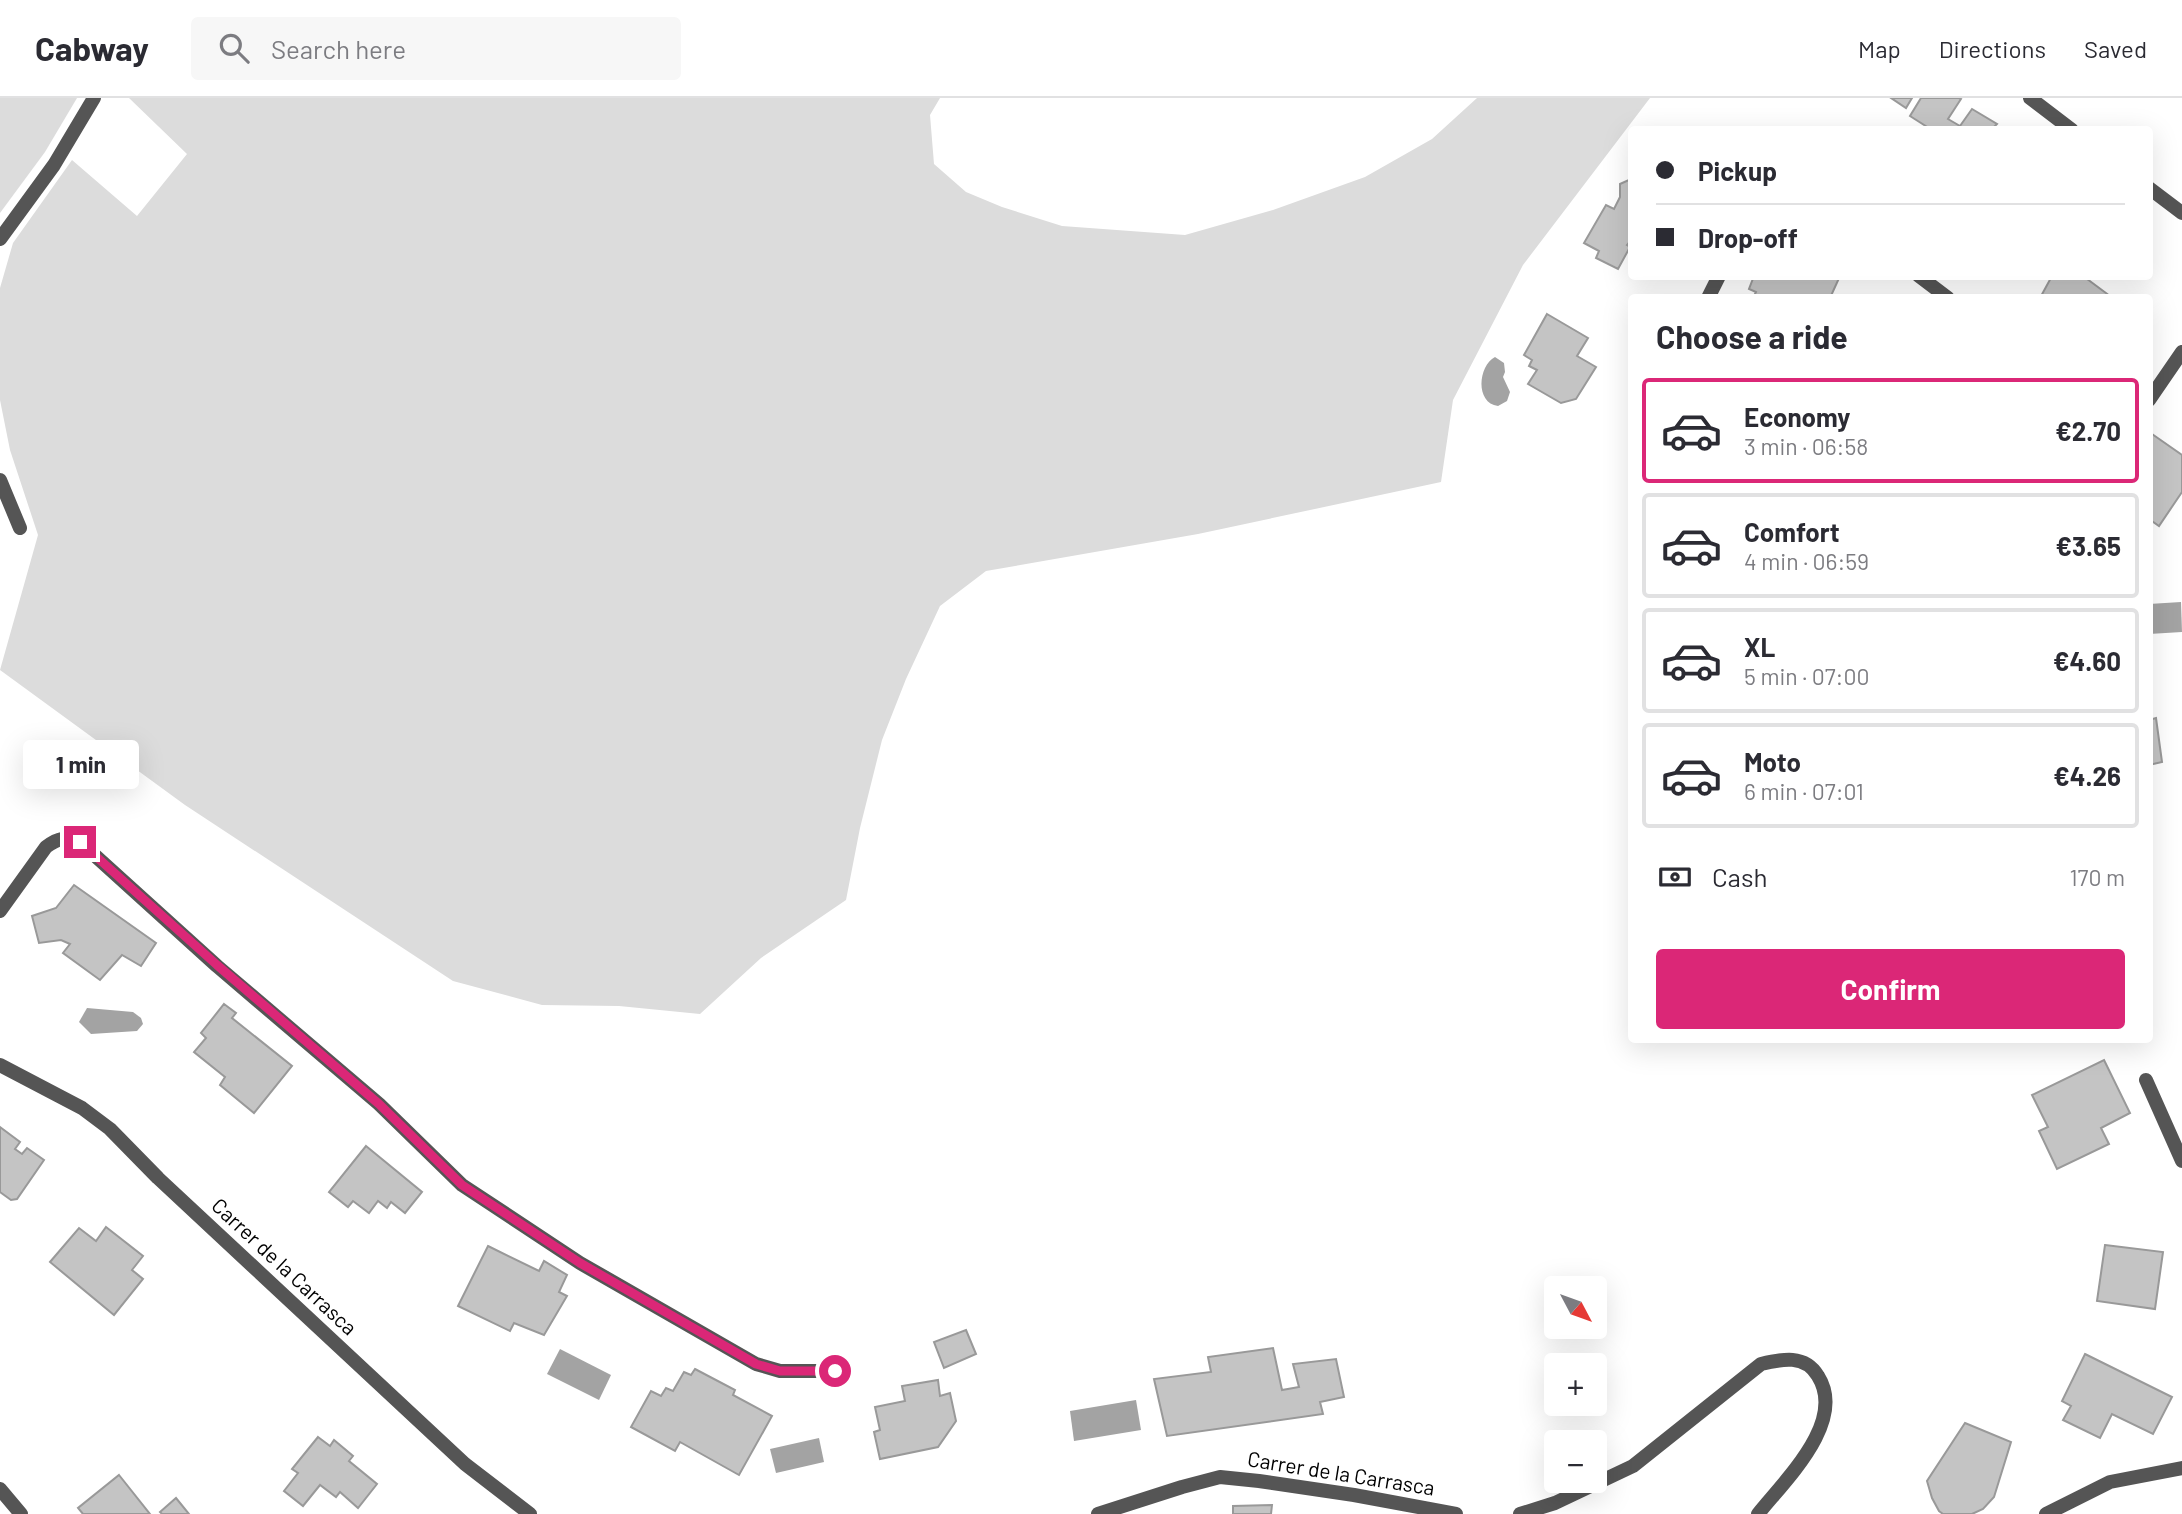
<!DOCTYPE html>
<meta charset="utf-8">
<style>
:root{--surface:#fff;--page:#f7f7f7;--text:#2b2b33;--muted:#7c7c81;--line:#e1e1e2;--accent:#db2777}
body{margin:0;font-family:Barlow,sans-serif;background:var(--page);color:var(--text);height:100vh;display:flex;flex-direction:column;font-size:26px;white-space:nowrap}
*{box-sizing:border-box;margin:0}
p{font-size:23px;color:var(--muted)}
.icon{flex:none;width:38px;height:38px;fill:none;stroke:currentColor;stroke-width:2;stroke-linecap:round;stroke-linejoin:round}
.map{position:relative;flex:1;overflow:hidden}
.panel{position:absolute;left:1628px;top:196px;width:525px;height:749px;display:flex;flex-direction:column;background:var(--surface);border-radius:7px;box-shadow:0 7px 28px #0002}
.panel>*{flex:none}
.guide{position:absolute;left:1628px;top:28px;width:525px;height:154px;border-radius:7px;box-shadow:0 7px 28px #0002;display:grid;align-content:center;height:154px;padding:0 28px;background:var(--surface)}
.needle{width:46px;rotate:131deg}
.tools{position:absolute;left:1544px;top:1178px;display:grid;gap:14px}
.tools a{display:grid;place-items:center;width:63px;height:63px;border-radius:7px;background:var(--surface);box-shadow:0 7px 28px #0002;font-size:35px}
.end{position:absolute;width:32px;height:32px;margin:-16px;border:9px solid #db2777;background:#fff;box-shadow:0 0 0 4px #fff}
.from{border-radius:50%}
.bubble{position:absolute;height:49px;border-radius:7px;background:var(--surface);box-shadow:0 7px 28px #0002;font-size:23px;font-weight:700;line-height:49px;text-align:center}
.guide b{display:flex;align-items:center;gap:24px;height:66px;font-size:26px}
.guide b+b{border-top:2px solid var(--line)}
.guide i{width:18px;height:18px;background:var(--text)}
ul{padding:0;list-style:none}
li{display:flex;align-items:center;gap:21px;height:105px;margin:0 14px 10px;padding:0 14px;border:4px solid var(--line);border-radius:7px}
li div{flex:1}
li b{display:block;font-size:26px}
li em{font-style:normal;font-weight:700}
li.on{border-color:var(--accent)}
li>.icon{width:63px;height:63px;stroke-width:1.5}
h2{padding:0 28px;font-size:32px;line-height:84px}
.pay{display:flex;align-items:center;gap:18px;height:77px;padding:0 28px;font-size:26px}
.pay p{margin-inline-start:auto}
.primary-button{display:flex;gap:14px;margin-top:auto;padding:14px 28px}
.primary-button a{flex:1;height:80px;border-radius:7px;background:var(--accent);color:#fff;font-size:28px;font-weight:700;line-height:80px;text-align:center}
header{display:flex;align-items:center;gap:42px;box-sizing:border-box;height:98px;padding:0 35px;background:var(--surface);border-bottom:2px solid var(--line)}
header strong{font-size:33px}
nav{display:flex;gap:38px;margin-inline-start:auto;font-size:24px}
.search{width:490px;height:63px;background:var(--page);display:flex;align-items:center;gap:18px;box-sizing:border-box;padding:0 24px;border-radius:7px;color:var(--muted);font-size:26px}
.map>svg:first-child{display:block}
</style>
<header>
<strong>Cabway</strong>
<div class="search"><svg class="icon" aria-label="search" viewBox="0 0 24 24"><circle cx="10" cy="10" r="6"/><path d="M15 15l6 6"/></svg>Search here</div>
<nav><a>Map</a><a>Directions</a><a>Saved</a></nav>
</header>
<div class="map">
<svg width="2182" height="1416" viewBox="0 0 2182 1416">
<rect width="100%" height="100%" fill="#fff"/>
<g fill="#dcdcdc">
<path d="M0,0H77L45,54L0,115Z"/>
<path d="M129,0H940L930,17L934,66L966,94L1002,109L1062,128L1185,137L1273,112L1365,79L1432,41L1477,0H1650L1523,167L1453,302L1441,384L1198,436L986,473L940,508L906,581L882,642L860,730L846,802L761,860L700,916L619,908L542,907L453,883L185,707L0,572L38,437L10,352L0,302V190L13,145L72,62L137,118L187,56Z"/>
</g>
<g fill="#a3a3a3">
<path d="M1495,259L1504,265L1505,274L1503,279L1510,294L1507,303L1498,308C1475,305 1478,268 1495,259Z"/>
<path d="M2181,504L2182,534L2149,536V506Z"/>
<path d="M87,910L133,914L141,920L143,926L137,933L91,936L79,924Z"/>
<path d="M560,1251L611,1277L599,1302L547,1276Z"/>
<path d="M1136,1302L1141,1332L1074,1343L1070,1313Z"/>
<path d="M819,1340L824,1364L776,1375L770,1351Z"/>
</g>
<g fill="#c4c4c4" stroke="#999" stroke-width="2">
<path d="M1891,0H1912L1906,10Z"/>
<path d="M1921,0H1959L1961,1L1948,21L1960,28L1972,11L1997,26L1993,30L1995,32H1932L1910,18Z"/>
<path d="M1631,81V142L1627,147L1630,149L1618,171L1596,160L1599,153L1584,145L1606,107L1614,111L1620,99V86Z"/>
<path d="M1754,178H1840L1830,200H1753L1756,194L1749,191Z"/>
<path d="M2052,178H2083L2110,198L2040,200Z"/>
<path d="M1547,216L1588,240L1577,258L1596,269L1576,301L1561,305L1528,286L1537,272L1529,268L1532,262L1524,257Z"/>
<path d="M2152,336L2182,357V394L2159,428L2149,421V341Z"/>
<path d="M2156,620L2162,664L2149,667V622Z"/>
<path d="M74,787L156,845L141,868L122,857L100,882L63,855L70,846L61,842L39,845L32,818L56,810Z"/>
<path d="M224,906L236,915L232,920L292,968L254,1015L220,987L225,979L194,954L206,940L201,935Z"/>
<path d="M2104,962L2130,1015L2101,1030L2109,1046L2057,1071L2039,1033L2048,1029L2032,997Z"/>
<path d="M0,1029L20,1044L15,1051L22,1056L27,1050L44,1062L17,1101L11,1102L0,1094Z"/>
<path d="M366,1048L422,1094L405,1115L391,1104L387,1110L378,1103L369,1115L353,1103L348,1109L329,1094Z"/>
<path d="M106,1129L143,1158L132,1172L143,1181L114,1217L50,1164L79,1130L96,1143Z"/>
<path d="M2105,1147L2163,1154L2155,1211L2097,1203Z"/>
<path d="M488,1148L539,1173L544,1163L567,1177L559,1194L567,1198L544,1237L514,1225L510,1233L458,1208Z"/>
<path d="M966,1232L976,1256L944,1270L934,1244Z"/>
<path d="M1273,1250L1282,1292L1299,1289L1293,1266L1336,1261L1344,1299L1320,1304L1323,1316L1167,1338L1154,1281L1211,1274L1208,1259Z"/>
<path d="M2085,1256L2172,1299L2153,1336L2112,1316L2100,1340L2063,1322L2071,1308L2062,1303Z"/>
<path d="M695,1271L735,1292L733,1297L772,1318L739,1377L680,1344L675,1353L631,1329L651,1293L661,1298L666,1290L673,1293L684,1274L691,1277Z"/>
<path d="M938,1282L940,1298L950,1295L956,1323L938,1349L880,1361L874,1334L880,1332L875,1309L905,1303L902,1288Z"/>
<path d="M1965,1325L2011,1344L1994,1399L1983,1411L1972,1416H1943L1939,1413L1932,1400L1927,1383Z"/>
<path d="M318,1339L330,1348L334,1342L353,1358L349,1363L377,1386L358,1410L340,1394L336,1399L320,1387L303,1408L284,1393L298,1375L292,1371Z"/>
<path d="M119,1377L150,1416H83L78,1410Z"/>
<path d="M176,1400L189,1416H162L160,1414Z"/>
<path d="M1272,1407L1271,1416H1233V1408Z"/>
</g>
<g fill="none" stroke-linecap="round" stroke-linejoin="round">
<g stroke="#555" stroke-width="14">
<path d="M0,141L54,67L94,0"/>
<path d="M0,382L20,430"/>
</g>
<g stroke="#555" stroke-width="14">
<path d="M2030,0L2072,32"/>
<path d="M2149,90L2182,115"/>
<path d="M1919,178L1948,200"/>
<path d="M1708,200L1719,178"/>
<path d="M2149,302L2182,254"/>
<path d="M0,813L46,749C58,740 66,738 80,744L217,868L379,1006L462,1087L580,1165L756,1266L780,1273H835"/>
<path d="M0,967L82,1010L110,1031L158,1080L465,1366L530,1416"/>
<path d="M2146,982L2182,1063"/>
<path d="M0,1391L21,1416"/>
<path d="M1098,1416L1182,1389L1220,1379L1259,1383L1354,1397L1456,1416"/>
<path d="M1520,1416L1555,1405L1633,1368L1761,1266C1782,1261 1805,1256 1818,1278C1847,1324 1785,1382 1758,1416"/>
<path d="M2046,1416L2110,1384L2182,1370"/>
</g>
</g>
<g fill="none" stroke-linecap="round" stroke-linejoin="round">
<path stroke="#db2777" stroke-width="9" d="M80,744L217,867L379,1006L462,1087L580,1165L756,1266L780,1273H835"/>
</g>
<g text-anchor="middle" stroke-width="5" stroke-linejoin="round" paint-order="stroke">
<g font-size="21" fill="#000" stroke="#fff">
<text transform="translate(284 1169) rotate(43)" y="7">Carrer de la Carrasca</text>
<text transform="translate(1341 1376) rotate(9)" y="7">Carrer de la Carrasca</text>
</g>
</g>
</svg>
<div class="tools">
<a><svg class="needle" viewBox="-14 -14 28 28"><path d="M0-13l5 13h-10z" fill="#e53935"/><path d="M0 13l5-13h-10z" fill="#7c7c81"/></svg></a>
<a>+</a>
<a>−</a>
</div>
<i class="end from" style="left:835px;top:1273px"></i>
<i class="end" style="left:80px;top:744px"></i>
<div class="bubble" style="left:23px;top:642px;width:116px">1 min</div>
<div class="guide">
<b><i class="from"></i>Pickup</b>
<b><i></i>Drop-off</b>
</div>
<section class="panel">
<h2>Choose a ride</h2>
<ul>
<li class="on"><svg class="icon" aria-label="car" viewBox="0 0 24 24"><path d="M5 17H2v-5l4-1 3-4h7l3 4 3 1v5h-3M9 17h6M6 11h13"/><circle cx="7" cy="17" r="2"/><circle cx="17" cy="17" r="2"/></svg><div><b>Economy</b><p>3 min · 06:58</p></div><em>€2.70</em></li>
<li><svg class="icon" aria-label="car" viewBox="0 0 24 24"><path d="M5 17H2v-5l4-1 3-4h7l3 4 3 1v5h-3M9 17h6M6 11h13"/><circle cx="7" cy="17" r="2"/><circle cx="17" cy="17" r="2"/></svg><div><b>Comfort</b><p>4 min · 06:59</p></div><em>€3.65</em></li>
<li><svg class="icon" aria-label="car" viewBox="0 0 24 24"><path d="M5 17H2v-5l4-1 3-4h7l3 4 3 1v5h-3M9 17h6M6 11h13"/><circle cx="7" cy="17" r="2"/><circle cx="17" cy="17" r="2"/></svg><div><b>XL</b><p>5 min · 07:00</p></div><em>€4.60</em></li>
<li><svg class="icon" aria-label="car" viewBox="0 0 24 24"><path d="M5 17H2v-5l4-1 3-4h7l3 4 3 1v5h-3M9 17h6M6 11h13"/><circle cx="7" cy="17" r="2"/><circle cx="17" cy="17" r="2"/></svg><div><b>Moto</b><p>6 min · 07:01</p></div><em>€4.26</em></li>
</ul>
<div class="pay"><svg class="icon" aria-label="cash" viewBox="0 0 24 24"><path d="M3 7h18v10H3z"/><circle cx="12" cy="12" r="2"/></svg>Cash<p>170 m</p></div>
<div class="primary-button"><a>Confirm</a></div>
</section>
</div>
